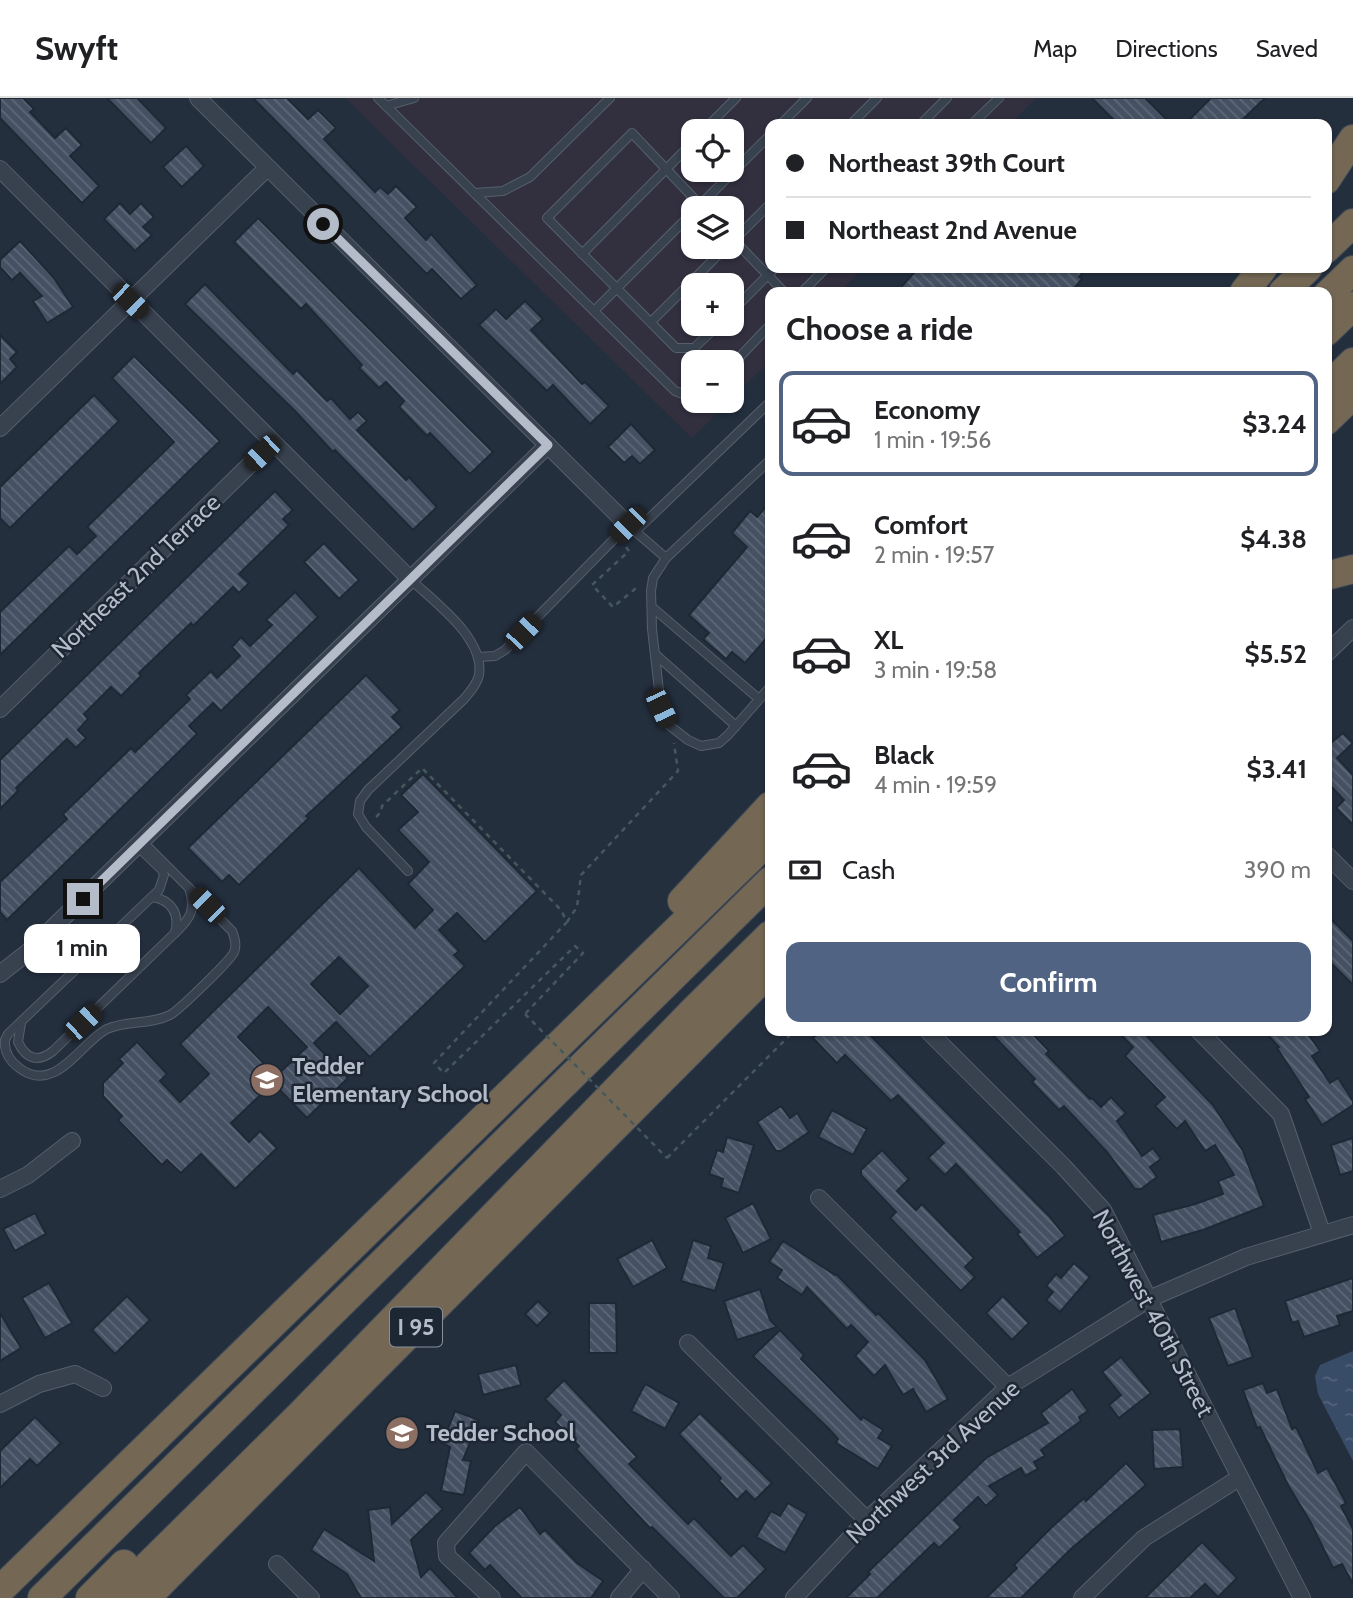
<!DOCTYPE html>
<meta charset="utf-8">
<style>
:root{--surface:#fff;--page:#f2f2f2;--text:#202124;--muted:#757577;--line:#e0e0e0;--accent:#506383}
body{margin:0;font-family:Cabin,sans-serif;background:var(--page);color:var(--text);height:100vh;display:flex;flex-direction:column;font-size:26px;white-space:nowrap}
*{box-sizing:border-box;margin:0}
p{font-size:23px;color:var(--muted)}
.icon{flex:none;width:38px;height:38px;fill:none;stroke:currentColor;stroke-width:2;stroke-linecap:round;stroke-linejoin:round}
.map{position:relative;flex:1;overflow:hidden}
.drawer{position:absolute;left:765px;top:189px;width:567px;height:749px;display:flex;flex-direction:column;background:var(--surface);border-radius:14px;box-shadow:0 2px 5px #0004}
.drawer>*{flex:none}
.top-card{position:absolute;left:765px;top:21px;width:567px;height:154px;border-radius:14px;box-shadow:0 2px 5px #0004;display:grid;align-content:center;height:154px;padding:0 21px;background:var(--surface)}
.controls{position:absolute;left:681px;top:21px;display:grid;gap:14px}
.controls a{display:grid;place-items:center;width:63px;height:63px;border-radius:14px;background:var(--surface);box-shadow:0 2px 5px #0004;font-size:35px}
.end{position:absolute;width:32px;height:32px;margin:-16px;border:9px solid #b4bcc9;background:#111;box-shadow:0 0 0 4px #111}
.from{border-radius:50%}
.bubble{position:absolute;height:49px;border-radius:14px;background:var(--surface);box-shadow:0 2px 5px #0004;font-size:23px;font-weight:700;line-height:49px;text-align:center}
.car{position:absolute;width:21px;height:42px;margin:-21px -10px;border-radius:9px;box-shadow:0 0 5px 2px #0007;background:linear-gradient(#222 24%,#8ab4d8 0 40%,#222 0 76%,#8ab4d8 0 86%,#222 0)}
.top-card b{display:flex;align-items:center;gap:24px;height:66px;font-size:26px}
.top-card b+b{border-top:2px solid var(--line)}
.top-card i{width:18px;height:18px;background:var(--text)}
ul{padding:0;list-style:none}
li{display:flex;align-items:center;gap:21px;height:105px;margin:0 14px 10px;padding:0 7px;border:4px solid transparent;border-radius:14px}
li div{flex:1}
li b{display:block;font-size:26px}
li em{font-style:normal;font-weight:700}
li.selected{border-color:var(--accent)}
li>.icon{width:63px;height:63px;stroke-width:1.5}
h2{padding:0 21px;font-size:32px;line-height:84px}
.pay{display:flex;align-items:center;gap:18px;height:77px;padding:0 21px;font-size:26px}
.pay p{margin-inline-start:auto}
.primary-button{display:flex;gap:14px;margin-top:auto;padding:14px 21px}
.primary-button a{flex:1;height:80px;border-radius:14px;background:var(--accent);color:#fff;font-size:28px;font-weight:700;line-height:80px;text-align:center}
header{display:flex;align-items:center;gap:42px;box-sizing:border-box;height:98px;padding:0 35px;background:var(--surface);border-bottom:2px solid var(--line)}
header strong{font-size:33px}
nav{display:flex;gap:38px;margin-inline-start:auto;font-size:24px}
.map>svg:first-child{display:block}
</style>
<header>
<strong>Swyft</strong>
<nav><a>Map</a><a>Directions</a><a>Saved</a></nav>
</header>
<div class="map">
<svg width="1353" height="1500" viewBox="0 0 1353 1500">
<defs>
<pattern id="water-ripples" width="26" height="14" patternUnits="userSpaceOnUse" patternTransform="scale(1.75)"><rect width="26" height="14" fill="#394c67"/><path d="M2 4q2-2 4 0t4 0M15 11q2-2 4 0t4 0" fill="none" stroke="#53647b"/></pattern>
<pattern id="building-back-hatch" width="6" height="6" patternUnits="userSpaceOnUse" patternTransform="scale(1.75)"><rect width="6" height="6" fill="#455162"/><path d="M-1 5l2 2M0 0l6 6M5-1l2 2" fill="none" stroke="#5d6877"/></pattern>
</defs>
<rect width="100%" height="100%" fill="#242f3e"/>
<path fill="#32303f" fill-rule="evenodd" d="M345,0H1036L1010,26H770V170H864L839,194H770V263L732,300V264H693V303H729L692,340ZM693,33H732V72H693ZM693,110H732V149H693ZM693,187H732V226H693Z"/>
<path fill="url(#water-ripples)" d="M1353,1253V1363L1318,1296L1315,1278L1320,1267Z"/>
<g fill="url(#building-back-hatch)" stroke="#1f2835" stroke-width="2" fill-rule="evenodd">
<path d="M0,0H23L34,11L30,14L55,40L66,30L82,47L70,58L99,88L82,105L0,20Z"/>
<path d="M107,0H137L166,30L151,45Z"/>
<path d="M253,0H287L308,21L318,12L336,30L324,41L375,94L380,89L388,96L396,88L417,109L405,120L426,142L431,136L477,187L461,201L432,171L427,176Z"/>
<path d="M1092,0H1145L1171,26H1118Z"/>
<path d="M1211,0H1265L1238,26H1185Z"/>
<path d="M186,48L204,68L182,89L163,69Z"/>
<path d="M120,105L130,116L141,105L154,119L143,129L152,137L135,153L104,121Z"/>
<path d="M258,120L493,354L470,376L430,335L427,338L399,309L404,303L386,284L379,290L359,270L362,267L306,206L301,211L234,144Z"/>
<path d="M20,143L54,180L73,209L47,225L33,203L42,198L20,175L12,182L0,169V162Z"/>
<path d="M918,170H1087L1079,179L1082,181L1071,194H897Z"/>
<path d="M205,186L293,276L297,272L327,303L331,300L350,321L358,314L367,323L357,332L406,382L409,379L437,409L413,432L335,352L333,354L295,313L185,206Z"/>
<path d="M525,203L543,221L531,232L582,286L585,284L609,308L590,326L553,287L547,293L479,227L496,211L506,221Z"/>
<path d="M0,237L17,254L10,261L17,269L0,286Z"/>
<path d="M134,258L220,343L0,557V514L69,448L77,456L96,438L87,429L174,344L112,280Z"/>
<path d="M94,297L119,323L10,430L0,420V389Z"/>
<path d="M631,326L655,352L640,366L632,358L624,365L608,349Z"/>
<path d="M275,393L293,412L283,421L289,427L239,476L249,485L239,495L233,489L193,528L191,525L139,575L141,578L121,598L111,589L84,616L88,621L78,632L86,640L76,650L67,641L16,690L18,693L0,711V662Z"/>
<path d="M770,404V536L745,565L732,554L726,561L703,541L709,535L689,517L747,449L732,435L750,413L757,419Z"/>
<path d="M324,445L359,482L339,501L304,464Z"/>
<path d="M295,494L318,519L221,613L213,605L189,628L197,636L7,822L0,814V784L67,721L63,716L94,686L131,650L135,654L190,601L186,597L211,573L217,580L240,558L232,549L241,539L250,548L272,527L266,522Z"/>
<path d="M366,577L400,612L392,619L402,629L306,718L309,720L239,787L229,777L222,784L188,750Z"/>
<path d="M1343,635L1353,645L1337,660L1353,677V727L1336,710L1344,702L1326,683V649Z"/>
<path d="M423,676L537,793L485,844L457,815L439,832L459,853L454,857L465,868L370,959L336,924L314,945L348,980L307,1020L273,985L231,1025L249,1044L260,1033L277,1050L235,1091L201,1056L181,1075L167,1062L162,1067L118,1022L122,1018L103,998V985L123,965L119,961L137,944L167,976L160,983L180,1004L209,976L180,946L359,770L415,830L433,812L408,786L429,764L398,732L418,714L401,697ZM339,859L368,888L340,916L311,886ZM268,909L307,949L276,978L238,939Z"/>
<path d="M1326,816L1353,843V887L1326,860Z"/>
<path d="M821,933H866L1049,1118L1065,1138L1037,1160L1017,1136L1020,1134L956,1066L945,1077L928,1060L944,1045L898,997L891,1003L845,957L837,965L813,940Z"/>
<path d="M989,933H1030L1049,953L1046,956L1090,1001L1092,1000L1101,1009L1111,999L1126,1015L1117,1023L1142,1058L1153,1050L1161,1061L1150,1069L1157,1079L1141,1091H1135L1107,1054L1064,1008L1059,1012L1032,984L1035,981Z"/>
<path d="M1117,933H1142L1213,1007L1243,1053L1264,1108L1203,1132L1161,1144L1153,1117L1195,1106L1223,1096L1218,1083L1234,1077L1215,1047L1205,1053L1185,1023L1177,1031L1155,1008L1165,999L1125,958L1133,949Z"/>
<path d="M1264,933H1306L1320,953L1312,958L1330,985L1338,980L1353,1003V1007L1322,1027L1305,1001L1309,999L1277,950L1279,949Z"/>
<path d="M781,1008L790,1020L797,1015L809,1034L781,1053H776L757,1024Z"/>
<path d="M832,1012L867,1031L853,1057L818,1039Z"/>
<path d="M727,1039L754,1047L739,1095L721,1089L723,1081L709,1076L717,1052L723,1054Z"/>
<path d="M1353,1040V1073L1340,1077L1331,1047Z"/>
<path d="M882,1052L909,1081L897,1093L916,1112L922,1106L974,1160L965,1169L975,1179L961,1193L890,1120L896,1114L861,1077V1072Z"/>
<path d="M753,1105L771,1141L743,1155L725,1120Z"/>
<path d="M35,1115L46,1136L15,1153L3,1131Z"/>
<path d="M652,1142L667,1170L633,1189L617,1161Z"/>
<path d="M693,1142L711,1148L708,1160L724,1165L715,1193L681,1183Z"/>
<path d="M783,1143L835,1177L836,1176L876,1217L878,1215L925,1262L948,1301L926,1314L913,1291L903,1297L885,1267L874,1278L855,1258L868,1244L851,1227L847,1231L807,1189L802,1197L777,1180L782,1172L769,1164Z"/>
<path d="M1074,1165L1090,1179L1060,1214L1046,1202L1053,1194L1046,1188L1056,1176L1061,1180Z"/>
<path d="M1353,1180V1213L1337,1218L1340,1227L1304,1239L1298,1223L1292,1225L1285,1203Z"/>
<path d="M49,1185L72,1225L45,1240L22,1200Z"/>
<path d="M760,1191L770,1222L777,1229L737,1242L724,1203Z"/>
<path d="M127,1198L150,1222L115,1256L92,1232Z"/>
<path d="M1003,1198L1029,1225L1012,1242L986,1215Z"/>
<path d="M538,1203L550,1215L537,1228L525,1216Z"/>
<path d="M589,1205H616L617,1255H589Z"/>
<path d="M1235,1210L1253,1259L1228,1268L1209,1220Z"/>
<path d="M0,1215L21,1250L0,1263Z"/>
<path d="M780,1232L804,1257L801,1261L861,1322L863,1319L883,1332L878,1340L892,1348L878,1371L836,1345L838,1341L829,1331L753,1258Z"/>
<path d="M1121,1259L1151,1295L1119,1320L1109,1307L1121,1297L1102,1274Z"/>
<path d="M516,1267L521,1287L483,1297L478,1276Z"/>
<path d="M564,1282L637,1359L629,1366L688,1426L694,1420L731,1458L743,1447L766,1471L737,1500H724L652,1429L650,1430L576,1351L579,1348L555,1324L561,1317L545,1301Z"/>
<path d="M1263,1285L1267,1295L1277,1291L1292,1331L1296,1329L1318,1375L1327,1370L1346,1405L1341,1408L1353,1431V1486L1342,1466L1333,1470L1311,1425L1288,1387L1260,1329L1257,1330L1243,1292Z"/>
<path d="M645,1286L679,1305L665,1331L631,1313Z"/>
<path d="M1072,1291L1088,1313L1079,1319L1081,1323L1041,1352L1045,1358L1034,1364L1038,1371L1025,1378L1021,1370L989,1388L998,1397L986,1408L978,1399L954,1422L961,1429L939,1450L934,1445L877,1500H846L870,1476L868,1474L986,1360L1048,1325L1041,1315Z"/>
<path d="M455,1313L479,1322L463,1362L471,1363L464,1397L441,1393L450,1349L442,1345Z"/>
<path d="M700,1315L772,1385L755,1402L746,1393L737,1402L719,1383L721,1380L679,1336Z"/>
<path d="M35,1319L61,1345L37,1368L30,1361L0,1390V1353Z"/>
<path d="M1180,1331L1183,1369L1154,1371L1152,1332Z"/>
<path d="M1126,1365L1146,1387L1072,1450L1021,1500H986L1017,1470L1014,1467L1052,1429L1084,1400L1086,1403Z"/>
<path d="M426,1394L443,1411L411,1442L421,1479L430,1470L458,1500H361L347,1476L311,1452L324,1431L374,1463L368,1412L390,1409L392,1426Z"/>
<path d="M788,1405L807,1416L785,1455L756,1439L771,1413L780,1418Z"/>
<path d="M520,1409L540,1436L545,1432L577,1465L603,1483L591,1500H522L490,1467L485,1472L469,1455L495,1428Z"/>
<path d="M1202,1444L1237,1480L1218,1499L1205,1486L1190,1500H1145Z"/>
</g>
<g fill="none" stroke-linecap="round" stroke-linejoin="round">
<g stroke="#565f6c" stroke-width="10">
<g id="service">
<path d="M378,0L675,293L688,298H693"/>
<path d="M386,8L414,0"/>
<path d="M781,26L807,0"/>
<path d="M851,26L877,0"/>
<path d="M921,26L947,0"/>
<path d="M972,26L999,0"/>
<path d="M703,33L736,0"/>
<path d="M475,95L503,93L530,79L610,0"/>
<path d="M698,109L770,37"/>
<path d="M703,110L632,35L547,120L676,250H694L719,226"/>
<path d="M732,140L784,194"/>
<path d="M732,144L770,106"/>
<path d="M582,156L693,44"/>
<path d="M802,194L826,170"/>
<path d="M594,213L693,114"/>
<path d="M732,213L775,170"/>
<path d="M651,224L726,149"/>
<path d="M732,267L770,227"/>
<path d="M770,362L666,460L653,480L651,493L652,531L661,610L670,628L688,642L701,648L719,645L728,637L770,589"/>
<path d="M636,433L770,304"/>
<path d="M653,510L759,601"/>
<path d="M655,556L736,628"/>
<path d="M478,559L495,558L505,552L628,427L666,460"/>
<path d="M137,748L162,772L164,777L159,792L8,936L5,942C4,953 9,962 18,969C54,999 81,944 107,931C126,922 150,927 170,917C178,913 231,862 234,854C237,847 235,840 232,833L142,743"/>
<path d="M408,773L366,729L358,716L360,703L368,692L464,601C470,594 477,586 479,577C485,540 434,504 410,481"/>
<path d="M175,835C191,820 196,812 189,790"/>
<path d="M21,925L18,944C26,961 38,965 53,953L175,835C180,816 172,802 152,799"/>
</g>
</g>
<g stroke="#565f6c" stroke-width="18">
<g id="minor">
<path d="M198,0L628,427"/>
<path d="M0,71L410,481"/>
<path d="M0,330L267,70"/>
<path d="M1326,556L1353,530"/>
<path d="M0,611L273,344"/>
<path d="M1326,756L1353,783"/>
<path d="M0,876L28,854L548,347"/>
<path d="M928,933L1064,1069L1103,1112L1302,1500"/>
<path d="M1199,933L1281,1016L1322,1135"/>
<path d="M0,1091L28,1077L72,1043"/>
<path d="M819,1100L1008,1289"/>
<path d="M688,1245L867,1422"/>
<path d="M0,1306L39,1286L75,1276L103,1290"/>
<path d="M277,1466L311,1500"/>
<path d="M492,1500L447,1458L446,1445L526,1354L671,1500"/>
<path d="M619,1500L643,1471"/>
<path d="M794,1500L867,1422L1008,1289L1149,1201L1246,1159L1353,1127"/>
<path d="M1082,1500L1144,1440L1239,1380"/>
</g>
</g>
<g stroke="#434c59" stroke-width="30">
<g id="motorway">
<path d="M1326,82L1353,41"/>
<path d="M1326,151L1353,125"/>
<path d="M1244,194L1263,170"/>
<path d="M1283,194L1308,170"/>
<path d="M1326,198L1353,172"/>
<path d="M1326,234L1353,208"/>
<path d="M1326,290L1353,264"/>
<path d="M1326,323L1353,297"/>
<path d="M1326,478L1353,471"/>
<path d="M682,803L770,708"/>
<path d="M0,1492L770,741"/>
<path d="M42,1500L770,783"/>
<path d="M90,1500L124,1466"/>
<path d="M115,1500L301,1316L693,913L770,837"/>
<path d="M146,1500L770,873"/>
</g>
</g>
<g stroke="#44595c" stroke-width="2.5" stroke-dasharray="5 5" stroke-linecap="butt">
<path d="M626,449L629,453L592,487L613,509L635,491L639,492"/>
<path d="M376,719L381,714L382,708L422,670L561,812L567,824L434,965L444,975L575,848L583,855L525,916"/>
<path d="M567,824L577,809L581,777L678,673L674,645"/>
<path d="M667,1060L794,933"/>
</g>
<use href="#service" stroke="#38414e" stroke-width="8"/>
<use href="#minor" stroke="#38414e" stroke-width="16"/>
<use href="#motorway" stroke="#746855" stroke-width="28"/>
<path stroke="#44595c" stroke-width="2.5" stroke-dasharray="5 5" stroke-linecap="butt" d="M525,916L667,1060"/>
</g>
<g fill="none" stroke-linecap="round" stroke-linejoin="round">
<path stroke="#b4bcc9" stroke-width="9" d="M83,801L548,347L323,126"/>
</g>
<defs>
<g id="school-disc" transform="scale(1.75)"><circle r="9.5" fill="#8d6e63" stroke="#1d2633"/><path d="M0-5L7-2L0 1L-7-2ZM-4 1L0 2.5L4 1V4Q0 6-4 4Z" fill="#fff"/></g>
</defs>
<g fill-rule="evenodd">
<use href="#school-disc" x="267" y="982"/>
<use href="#school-disc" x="402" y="1335"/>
</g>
<g text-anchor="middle" stroke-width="5" stroke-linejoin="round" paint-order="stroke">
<rect fill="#1d2633" stroke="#878f9c" stroke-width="2" x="390" y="1209.5" width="52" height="39" rx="5"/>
<g font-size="23" font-weight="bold" fill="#b4bcc9">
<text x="416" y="1237">I 95</text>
</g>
<g font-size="24" fill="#b4bcc9" stroke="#1d2633">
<text transform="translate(136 478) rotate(-44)" y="8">Northeast 2nd Terrace</text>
<text transform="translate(1153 1215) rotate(62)" y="8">Northwest 40th Street</text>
<text transform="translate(933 1364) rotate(-43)" y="8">Northwest 3rd Avenue</text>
</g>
<g font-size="24" font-weight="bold" fill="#b4bcc9" stroke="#1d2633" text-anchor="start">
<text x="292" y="976">Tedder<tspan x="292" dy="28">Elementary School</tspan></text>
<text x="426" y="1343">Tedder School</text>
</g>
</g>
</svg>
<div class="controls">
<a><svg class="icon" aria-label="locate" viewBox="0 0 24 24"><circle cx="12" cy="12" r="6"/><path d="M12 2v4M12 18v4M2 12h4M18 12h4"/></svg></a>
<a><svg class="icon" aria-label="layers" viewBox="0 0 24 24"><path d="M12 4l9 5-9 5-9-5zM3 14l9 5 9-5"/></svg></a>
<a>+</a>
<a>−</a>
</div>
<i class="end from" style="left:323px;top:126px"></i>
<i class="end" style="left:83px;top:801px"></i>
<div class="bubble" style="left:24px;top:826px;width:116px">1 min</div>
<i class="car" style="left:130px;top:203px;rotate:134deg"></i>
<i class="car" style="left:262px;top:355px;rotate:226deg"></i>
<i class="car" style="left:628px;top:427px;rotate:225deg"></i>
<i class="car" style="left:523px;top:534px;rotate:44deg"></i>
<i class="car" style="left:661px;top:610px;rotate:155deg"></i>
<i class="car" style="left:207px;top:807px;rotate:315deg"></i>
<i class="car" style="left:83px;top:924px;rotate:46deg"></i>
<div class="top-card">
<b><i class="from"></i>Northeast 39th Court</b>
<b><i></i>Northeast 2nd Avenue</b>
</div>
<section class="drawer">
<h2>Choose a ride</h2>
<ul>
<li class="selected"><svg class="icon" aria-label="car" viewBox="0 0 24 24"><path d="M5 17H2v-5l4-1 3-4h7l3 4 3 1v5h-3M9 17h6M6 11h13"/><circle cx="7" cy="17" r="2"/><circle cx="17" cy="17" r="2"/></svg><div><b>Economy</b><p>1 min · 19:56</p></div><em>$3.24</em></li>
<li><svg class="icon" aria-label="car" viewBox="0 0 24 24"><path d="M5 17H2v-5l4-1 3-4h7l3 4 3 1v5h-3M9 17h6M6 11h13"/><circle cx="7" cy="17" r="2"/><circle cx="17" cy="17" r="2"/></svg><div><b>Comfort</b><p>2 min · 19:57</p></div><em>$4.38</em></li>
<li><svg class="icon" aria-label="car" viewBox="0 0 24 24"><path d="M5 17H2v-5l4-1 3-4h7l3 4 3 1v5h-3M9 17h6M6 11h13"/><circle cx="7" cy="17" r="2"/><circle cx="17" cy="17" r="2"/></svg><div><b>XL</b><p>3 min · 19:58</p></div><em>$5.52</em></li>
<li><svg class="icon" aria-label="car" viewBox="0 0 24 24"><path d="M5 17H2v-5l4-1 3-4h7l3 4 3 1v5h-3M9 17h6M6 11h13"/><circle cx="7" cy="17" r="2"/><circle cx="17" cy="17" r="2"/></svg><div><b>Black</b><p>4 min · 19:59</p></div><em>$3.41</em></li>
</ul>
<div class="pay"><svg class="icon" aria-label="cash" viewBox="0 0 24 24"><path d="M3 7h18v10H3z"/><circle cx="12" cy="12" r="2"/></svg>Cash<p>390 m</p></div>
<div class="primary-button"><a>Confirm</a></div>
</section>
</div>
